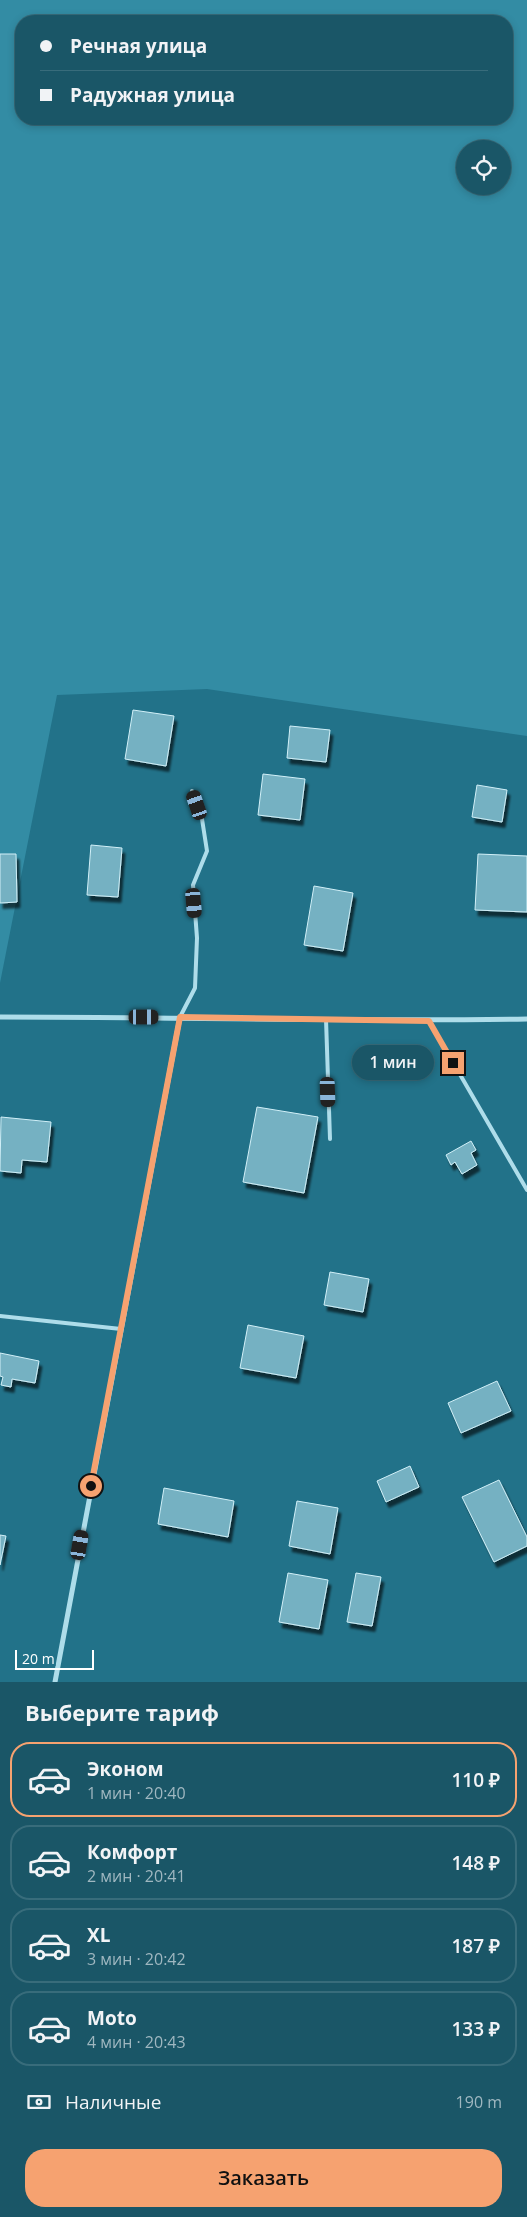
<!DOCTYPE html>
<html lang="ru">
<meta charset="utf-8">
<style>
:root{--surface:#1a5667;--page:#235c6d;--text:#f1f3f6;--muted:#9fb7c0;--line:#386c7b;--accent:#f6a270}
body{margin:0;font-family:"Open Sans",sans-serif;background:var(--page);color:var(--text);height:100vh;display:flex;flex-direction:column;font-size:19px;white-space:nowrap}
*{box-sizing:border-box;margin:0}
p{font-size:16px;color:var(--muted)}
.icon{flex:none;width:28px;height:28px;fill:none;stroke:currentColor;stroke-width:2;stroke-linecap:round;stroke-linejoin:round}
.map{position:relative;height:1682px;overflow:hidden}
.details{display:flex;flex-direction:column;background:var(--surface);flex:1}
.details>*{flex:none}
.guide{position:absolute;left:15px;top:15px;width:498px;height:110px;border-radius:20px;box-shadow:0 2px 8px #0003,0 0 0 1px var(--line);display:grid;align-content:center;height:110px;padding:0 25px;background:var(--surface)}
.controls{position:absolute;left:456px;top:140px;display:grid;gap:10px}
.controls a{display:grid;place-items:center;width:55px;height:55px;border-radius:50%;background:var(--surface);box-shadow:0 2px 8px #0003,0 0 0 1px var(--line);font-size:25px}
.scale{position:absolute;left:15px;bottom:12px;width:79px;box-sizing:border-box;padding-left:5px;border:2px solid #fff;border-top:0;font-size:14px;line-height:18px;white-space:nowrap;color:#fff;-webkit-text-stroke:4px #227289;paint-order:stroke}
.end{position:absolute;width:22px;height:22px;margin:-11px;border:6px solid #f6a270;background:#111;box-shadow:0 0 0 2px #111}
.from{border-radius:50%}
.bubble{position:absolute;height:35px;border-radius:18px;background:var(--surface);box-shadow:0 2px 8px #0003,0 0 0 1px var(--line);font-size:16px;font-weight:600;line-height:35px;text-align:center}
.car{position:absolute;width:15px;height:30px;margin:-15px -8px;border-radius:6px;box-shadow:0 0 4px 1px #0007;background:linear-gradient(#222 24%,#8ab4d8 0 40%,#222 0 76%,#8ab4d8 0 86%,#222 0)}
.guide b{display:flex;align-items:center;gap:18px;height:48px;font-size:19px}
.guide b+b{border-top:1px solid var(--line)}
.guide i{width:12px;height:12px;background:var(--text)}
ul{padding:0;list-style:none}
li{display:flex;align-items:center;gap:15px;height:75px;margin:0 10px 8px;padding:0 15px;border:2px solid var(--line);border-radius:20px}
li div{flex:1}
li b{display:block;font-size:19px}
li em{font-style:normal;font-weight:600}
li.current{border-color:var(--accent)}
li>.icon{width:45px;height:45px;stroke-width:1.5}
h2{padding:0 25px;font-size:22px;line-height:60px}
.pay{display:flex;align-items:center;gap:12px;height:55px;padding:0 25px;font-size:19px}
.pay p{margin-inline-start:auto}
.action{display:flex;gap:10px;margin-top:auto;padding:10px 25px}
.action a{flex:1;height:58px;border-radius:20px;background:var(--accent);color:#111;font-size:20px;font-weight:600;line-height:58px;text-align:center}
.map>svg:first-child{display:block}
</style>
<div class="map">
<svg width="527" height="1682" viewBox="0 0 527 1682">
<defs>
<filter id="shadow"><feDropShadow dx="3" dy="5.5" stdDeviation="1" flood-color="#0009"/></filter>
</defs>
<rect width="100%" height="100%" fill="#227289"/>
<path fill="#338ca4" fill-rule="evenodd" d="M0,0H527V736L207,689L57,695L0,983ZM21,21H506V119H21ZM465,149H502V186H465Z"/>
<g fill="#74b1c2" stroke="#d2f0f8" filter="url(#shadow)">
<path d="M133,710L174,716L166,766L125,759Z"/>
<path d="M290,726L330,730L326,762L287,758Z"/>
<path d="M263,774L305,779L300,820L258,815Z"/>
<path d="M477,785L507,790L502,822L472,817Z"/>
<path d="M91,845L122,848L118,897L87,895Z"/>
<path d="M0,854H16L17,902L0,903Z"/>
<path d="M478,854L527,856V912L475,910Z"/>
<path d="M314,886L353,893L343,951L304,945Z"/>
<path d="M257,1107L318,1117L304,1193L243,1182Z"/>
<path d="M1,1117L51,1122L47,1162L22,1160L21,1173L0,1171Z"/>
<path d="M471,1141L476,1150L471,1153L477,1165L462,1174L455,1162L451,1165L446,1155Z"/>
<path d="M330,1272L369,1279L363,1312L324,1305Z"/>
<path d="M248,1325L304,1336L296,1378L240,1368Z"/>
<path d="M0,1353L39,1361L35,1383L12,1379L11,1387L1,1385L3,1377L0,1376Z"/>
<path d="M497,1381L511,1411L461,1433L448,1403Z"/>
<path d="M410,1466L419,1487L386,1502L377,1481Z"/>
<path d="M499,1480L527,1537V1546L494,1562L462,1497Z"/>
<path d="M164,1488L234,1501L228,1537L158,1524Z"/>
<path d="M297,1501L338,1508L330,1554L289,1546Z"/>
<path d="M0,1535L6,1536L0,1565Z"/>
<path d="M288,1573L328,1580L319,1629L279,1622Z"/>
<path d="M356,1573L381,1577L372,1626L347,1622Z"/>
</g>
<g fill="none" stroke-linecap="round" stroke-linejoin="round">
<g stroke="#aeddea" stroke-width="4">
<path d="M180,1017L195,988L197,938L193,885L207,851L202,819L192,791"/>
<path d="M326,1019L330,1139"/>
<path d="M429,1021L527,1190"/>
<path d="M0,1316L121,1329"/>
</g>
<g stroke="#aeddea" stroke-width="5">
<path d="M0,1017C176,1017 351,1022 527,1019"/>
<path d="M55,1682L180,1017"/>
</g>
</g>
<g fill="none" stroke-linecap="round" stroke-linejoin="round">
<path stroke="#f6a270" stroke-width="6" d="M91,1486L180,1017L429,1021L453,1063"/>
</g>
</svg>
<div class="controls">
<a><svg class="icon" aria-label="locate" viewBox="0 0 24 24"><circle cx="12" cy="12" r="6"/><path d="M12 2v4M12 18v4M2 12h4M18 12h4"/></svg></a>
</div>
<div class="scale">20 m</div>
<i class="end from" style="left:91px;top:1486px"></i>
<i class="end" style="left:453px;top:1063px"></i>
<div class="bubble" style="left:352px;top:1045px;width:82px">1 мин</div>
<i class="car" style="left:197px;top:805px;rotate:341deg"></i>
<i class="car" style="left:194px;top:903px;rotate:175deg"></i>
<i class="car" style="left:144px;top:1017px;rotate:90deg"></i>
<i class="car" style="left:328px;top:1092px;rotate:178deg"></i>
<i class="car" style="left:80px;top:1545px;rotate:10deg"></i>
<div class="guide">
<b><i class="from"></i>Речная улица</b>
<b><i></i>Радужная улица</b>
</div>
</div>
<section class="details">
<h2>Выберите тариф</h2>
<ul>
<li class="current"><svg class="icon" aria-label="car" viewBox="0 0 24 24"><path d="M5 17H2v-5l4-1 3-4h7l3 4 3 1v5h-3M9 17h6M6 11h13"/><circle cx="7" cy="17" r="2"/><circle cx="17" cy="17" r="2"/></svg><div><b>Эконом</b><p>1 мин · 20:40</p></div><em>110 ₽</em></li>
<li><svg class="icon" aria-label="car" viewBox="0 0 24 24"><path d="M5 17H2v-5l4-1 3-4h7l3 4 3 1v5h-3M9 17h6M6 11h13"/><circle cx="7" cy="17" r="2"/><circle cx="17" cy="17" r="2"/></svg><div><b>Комфорт</b><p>2 мин · 20:41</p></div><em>148 ₽</em></li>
<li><svg class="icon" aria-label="car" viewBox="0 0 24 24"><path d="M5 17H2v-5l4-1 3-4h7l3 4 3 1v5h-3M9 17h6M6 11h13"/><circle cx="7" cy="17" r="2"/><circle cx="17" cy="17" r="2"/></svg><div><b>XL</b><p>3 мин · 20:42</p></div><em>187 ₽</em></li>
<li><svg class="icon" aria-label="car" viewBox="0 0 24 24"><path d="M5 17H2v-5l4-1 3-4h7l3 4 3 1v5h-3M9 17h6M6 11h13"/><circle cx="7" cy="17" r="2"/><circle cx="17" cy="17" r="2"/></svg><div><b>Moto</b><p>4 мин · 20:43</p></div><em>133 ₽</em></li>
</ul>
<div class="pay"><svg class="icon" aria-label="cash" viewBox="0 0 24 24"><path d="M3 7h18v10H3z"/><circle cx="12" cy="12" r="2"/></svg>Наличные<p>190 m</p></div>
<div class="action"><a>Заказать</a></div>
</section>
